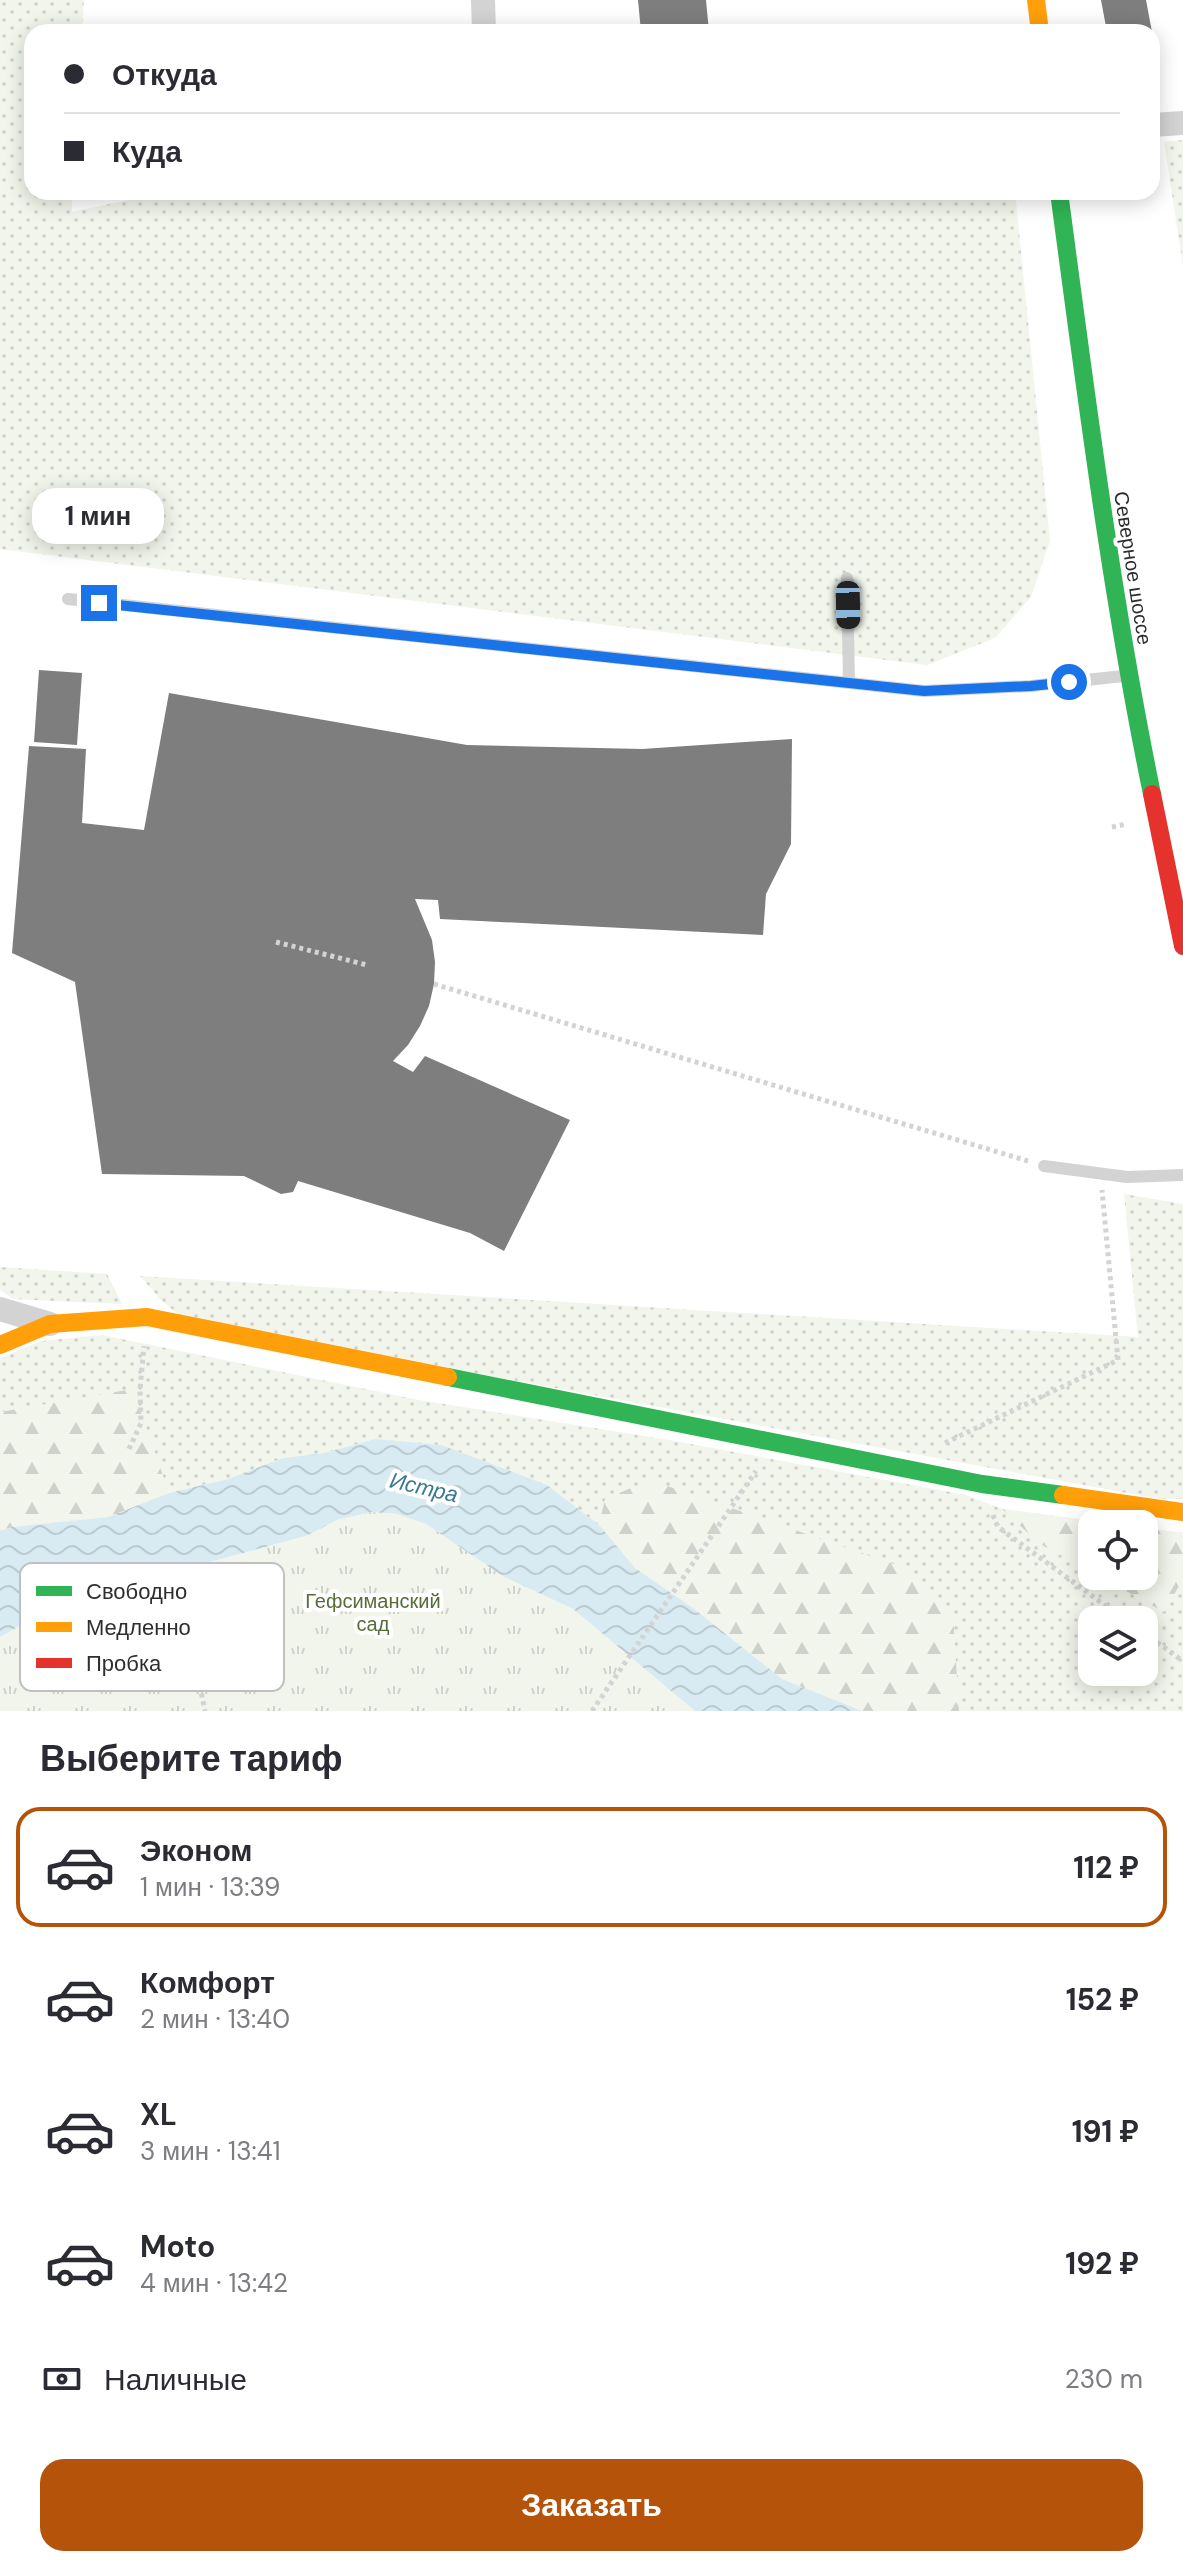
<!DOCTYPE html>
<html lang="ru">
<meta charset="utf-8">
<style>
:root{--surface:#fff;--page:#f7f7f7;--text:#2b2b33;--muted:#7c7c81;--line:#e1e1e2;--accent:#b45309}
body{margin:0;font-family:"DM Sans",sans-serif;background:var(--page);color:var(--text);height:100vh;display:flex;flex-direction:column;font-size:30px;white-space:nowrap}
*{box-sizing:border-box;margin:0}
p{font-size:26px;color:var(--muted)}
.icon{flex:none;width:44px;height:44px;fill:none;stroke:currentColor;stroke-width:2;stroke-linecap:round;stroke-linejoin:round}
.map{position:relative;height:1711px;overflow:hidden}
.details{display:flex;flex-direction:column;background:var(--surface);flex:1}
.details>*{flex:none}
.top-card{position:absolute;left:24px;top:24px;width:1136px;height:176px;border-radius:24px;box-shadow:0 4px 20px #0003;display:grid;align-content:center;height:176px;padding:0 40px;background:var(--surface)}
.fabs{position:absolute;left:1078px;top:1510px;display:grid;gap:16px}
.fabs a{display:grid;place-items:center;width:80px;height:80px;border-radius:16px;background:var(--surface);box-shadow:0 4px 20px #0003;font-size:40px}
.end{position:absolute;width:36px;height:36px;margin:-18px;border:10px solid #1a73e8;background:#fff;box-shadow:0 0 0 4px #fff}
.from{border-radius:50%}
.bubble{position:absolute;height:56px;border-radius:24px;background:var(--surface);box-shadow:0 4px 20px #0003;font-size:26px;font-weight:700;line-height:56px;text-align:center}
.car{position:absolute;width:24px;height:48px;margin:-24px -12px;border-radius:10px;box-shadow:0 0 6px 2px #0007;background:linear-gradient(#222 24%,#8ab4d8 0 40%,#222 0 76%,#8ab4d8 0 86%,#222 0)}
.top-card b{display:flex;align-items:center;gap:28px;height:76px;font-size:30px}
.top-card b+b{border-top:2px solid var(--line)}
.top-card i{width:20px;height:20px;background:var(--text)}
ul{padding:0;list-style:none}
li{display:flex;align-items:center;gap:24px;height:120px;margin:0 16px 12px;padding:0 24px;border:4px solid transparent;border-radius:24px}
li div{flex:1}
li b{display:block;font-size:30px}
li em{font-style:normal;font-weight:700}
li.on{border-color:var(--accent)}
li>.icon{width:72px;height:72px;stroke-width:1.5}
h2{padding:0 40px;font-size:36px;line-height:96px}
.pay{display:flex;align-items:center;gap:20px;height:88px;padding:0 40px;font-size:30px}
.pay p{margin-inline-start:auto}
.cta{display:flex;gap:16px;margin-top:auto;padding:16px 40px}
.cta a{flex:1;height:92px;border-radius:24px;background:var(--accent);color:#fff;font-size:32px;font-weight:700;line-height:92px;text-align:center}
.map>svg:first-child{display:block}
</style>
<div class="map">
<svg width="1183" height="1711" viewBox="0 0 1183 1711">
<defs>
<pattern id="grass-dots" width="8" height="8" patternUnits="userSpaceOnUse" patternTransform="scale(2)"><rect width="8" height="8" fill="#f1f5eb"/><path d="M2 2h.1M6 6h.1" fill="none" stroke="#cfd2ca" stroke-width="1.8" stroke-linecap="round"/></pattern>
<pattern id="forest-firs" width="22" height="20" patternUnits="userSpaceOnUse" patternTransform="scale(2)"><rect width="22" height="20" fill="#f1f5eb"/><path d="M5 1l3.5 6h-7zM16 11l3.5 6h-7z" fill="#cfd2ca"/></pattern>
<pattern id="park-tufts" width="24" height="20" patternUnits="userSpaceOnUse" patternTransform="scale(2)"><rect width="24" height="20" fill="#f1f5eb"/><path d="M3 7l-1-3M5 7V3M7 7l1-3M15 17l-1-3M17 17v-4M19 17l1-3" fill="none" stroke="#cfd2ca"/></pattern>
<pattern id="water-waves" width="16" height="10" patternUnits="userSpaceOnUse" patternTransform="scale(2)"><rect width="16" height="10" fill="#d8ebf2"/><path d="M0 5q4-4 8 0t8 0" fill="none" stroke="#bacad0"/></pattern>
</defs>
<rect width="100%" height="100%" fill="#fff"/>
<g fill="url(#grass-dots)" fill-rule="evenodd">
<path d="M0,0H84L82,32H32V192H72V212L166,192H1015L1050,541L1031,597L995,638L927,665L0,549Z"/>
<path d="M1183,140V266L1164,142Z"/>
<path d="M1124,1194L1183,1204V1499H1160L185,1320L160,1299L140,1276L1138,1337Z"/>
<path d="M0,1267L107,1274L122,1304L13,1299L0,1290Z"/>
<path d="M102,1335L419,1400L669,1440L966,1495L1002,1509L1115,1524H1092V1576H1144V1528L1183,1533V1711H862L782,1679L693,1608L635,1568L375,1439L325,1453L283,1458L228,1479L169,1493L108,1517L12,1527L0,1531V1358L41,1341ZM1092,1620H1144V1672H1092Z"/>
</g>
<g fill="url(#forest-firs)">
<path d="M133,1389L169,1493L108,1517L12,1527L0,1531V1412Z"/>
<path d="M650,1480L908,1569L953,1615L959,1711H862L782,1679L693,1608L635,1568L599,1525L605,1499Z"/>
<path d="M1002,1509L1115,1524H1092V1572L1040,1544Z"/>
<path d="M1144,1528L1182,1533L1183,1579L1164,1612L1099,1576H1144Z"/>
</g>
<path fill="url(#park-tufts)" d="M372,1512L397,1514L426,1524L504,1577L573,1609L695,1711H0V1637L63,1602L306,1536L337,1520Z"/>
<path fill="url(#water-waves)" d="M375,1439L441,1445L547,1485L599,1525L635,1568L693,1608L782,1679L862,1711H695L573,1609L504,1577L426,1524L397,1514L372,1512L337,1520L306,1536L63,1602L0,1637V1531L12,1527L108,1517L169,1493L228,1479L283,1458L324,1453Z"/>
<g fill="#7e7e7e">
<path d="M638,0H706L709,32H641Z"/>
<path d="M1101,0H1146L1152,32H1107Z"/>
<path d="M39,670L82,673L77,745L34,742Z"/>
<path d="M169,693L467,745L642,749L792,739L791,844L766,894L763,935L440,919L438,900L415,899L432,940L435,962L434,984L429,1006L420,1026L408,1045L393,1061L413,1072L425,1056L570,1120L504,1251L470,1233L298,1181L293,1192L281,1194L244,1176L102,1174L75,982L12,953L29,746L86,749L82,823L144,830Z"/>
</g>
<g fill="none" stroke-linecap="round" stroke-linejoin="round">
<g stroke="#d3d3d3" stroke-width="5" stroke-dasharray="4 4" stroke-linecap="butt">
<path d="M1112,827L1127,824"/>
<path d="M276,942L367,965"/>
<path d="M434,984L1028,1161"/>
<path d="M945,1443L1118,1360L1102,1190"/>
<path d="M129,1449L141,1423L140,1389L144,1346"/>
<path d="M993,1515L998,1527L1125,1620"/>
<path d="M172,1586L186,1618L205,1711"/>
<path d="M151,1590L199,1579"/>
<path d="M1144,1633L1183,1661"/>
<path d="M592,1711L756,1471"/>
</g>
<g stroke="#d3d3d3" stroke-width="12">
<path d="M847,578L849,683"/>
<path d="M68,599L924,691L1031,686L1123,676"/>
<path d="M1044,1166L1127,1177L1183,1175"/>
</g>
<g stroke="#d3d3d3" stroke-width="24">
<path d="M483,0L484,32"/>
<path d="M1152,125L1183,123"/>
<path d="M0,1309L50,1324"/>
</g>
<g stroke="#30b455" stroke-width="18">
<path d="M1059,192C1086,394 1111,595 1152,794"/>
<path d="M448,1377L982,1484L1063,1495"/>
</g>
<g stroke="#ff9f0a" stroke-width="18">
<path d="M1036,0L1040,32"/>
<path d="M0,1345L50,1324L147,1317L448,1377"/>
<path d="M1063,1495L1183,1512"/>
</g>
<path stroke="#e5322d" stroke-width="18" d="M1152,794L1183,946"/>
</g>
<g fill="none" stroke-linecap="round" stroke-linejoin="round">
<path stroke="#1a73e8" stroke-width="10" d="M99,603L924,691L1031,686L1069,682"/>
</g>
<g text-anchor="middle" stroke-width="8" stroke-linejoin="round" paint-order="stroke">
<g font-size="20" fill="#2e2e2e" stroke="#fff">
<text transform="translate(1133 568) rotate(81)" y="7">Северное шоссе</text>
</g>
<g font-size="20" fill="#566c39" stroke="#fff">
<text x="373" y="1608">Гефсиманский<tspan x="373" dy="23">сад</tspan></text>
</g>
<g font-size="22" font-style="italic" fill="#387994" stroke="#fff">
<text transform="translate(424 1487) rotate(13)" y="8">Истра</text>
</g>
</g>
<rect x="20" y="1563" width="264" height="128" rx="12" fill="#fff" stroke="#c0c0c0" stroke-width="2"/>
<rect x="36" y="1586" width="36" height="10" fill="#30b455"/>
<rect x="36" y="1622" width="36" height="10" fill="#ff9f0a"/>
<rect x="36" y="1658" width="36" height="10" fill="#e5322d"/>
<g font-size="22" fill="#2e2e2e">
<text x="86" y="1599">Свободно</text>
<text x="86" y="1635">Медленно</text>
<text x="86" y="1671">Пробка</text>
</g>
</svg>
<div class="fabs">
<a><svg class="icon" aria-label="locate" viewBox="0 0 24 24"><circle cx="12" cy="12" r="6"/><path d="M12 2v4M12 18v4M2 12h4M18 12h4"/></svg></a>
<a><svg class="icon" aria-label="layers" viewBox="0 0 24 24"><path d="M12 4l9 5-9 5-9-5zM3 14l9 5 9-5"/></svg></a>
</div>
<i class="end from" style="left:1069px;top:682px"></i>
<i class="end" style="left:99px;top:603px"></i>
<div class="bubble" style="left:32px;top:488px;width:132px">1 мин</div>
<i class="car" style="left:848px;top:605px;rotate:179deg"></i>
<div class="top-card">
<b><i class="from"></i>Откуда</b>
<b><i></i>Куда</b>
</div>
</div>
<section class="details">
<h2>Выберите тариф</h2>
<ul>
<li class="on"><svg class="icon" aria-label="car" viewBox="0 0 24 24"><path d="M5 17H2v-5l4-1 3-4h7l3 4 3 1v5h-3M9 17h6M6 11h13"/><circle cx="7" cy="17" r="2"/><circle cx="17" cy="17" r="2"/></svg><div><b>Эконом</b><p>1 мин · 13:39</p></div><em>112 ₽</em></li>
<li><svg class="icon" aria-label="car" viewBox="0 0 24 24"><path d="M5 17H2v-5l4-1 3-4h7l3 4 3 1v5h-3M9 17h6M6 11h13"/><circle cx="7" cy="17" r="2"/><circle cx="17" cy="17" r="2"/></svg><div><b>Комфорт</b><p>2 мин · 13:40</p></div><em>152 ₽</em></li>
<li><svg class="icon" aria-label="car" viewBox="0 0 24 24"><path d="M5 17H2v-5l4-1 3-4h7l3 4 3 1v5h-3M9 17h6M6 11h13"/><circle cx="7" cy="17" r="2"/><circle cx="17" cy="17" r="2"/></svg><div><b>XL</b><p>3 мин · 13:41</p></div><em>191 ₽</em></li>
<li><svg class="icon" aria-label="car" viewBox="0 0 24 24"><path d="M5 17H2v-5l4-1 3-4h7l3 4 3 1v5h-3M9 17h6M6 11h13"/><circle cx="7" cy="17" r="2"/><circle cx="17" cy="17" r="2"/></svg><div><b>Moto</b><p>4 мин · 13:42</p></div><em>192 ₽</em></li>
</ul>
<div class="pay"><svg class="icon" aria-label="cash" viewBox="0 0 24 24"><path d="M3 7h18v10H3z"/><circle cx="12" cy="12" r="2"/></svg>Наличные<p>230 m</p></div>
<div class="cta"><a>Заказать</a></div>
</section>
